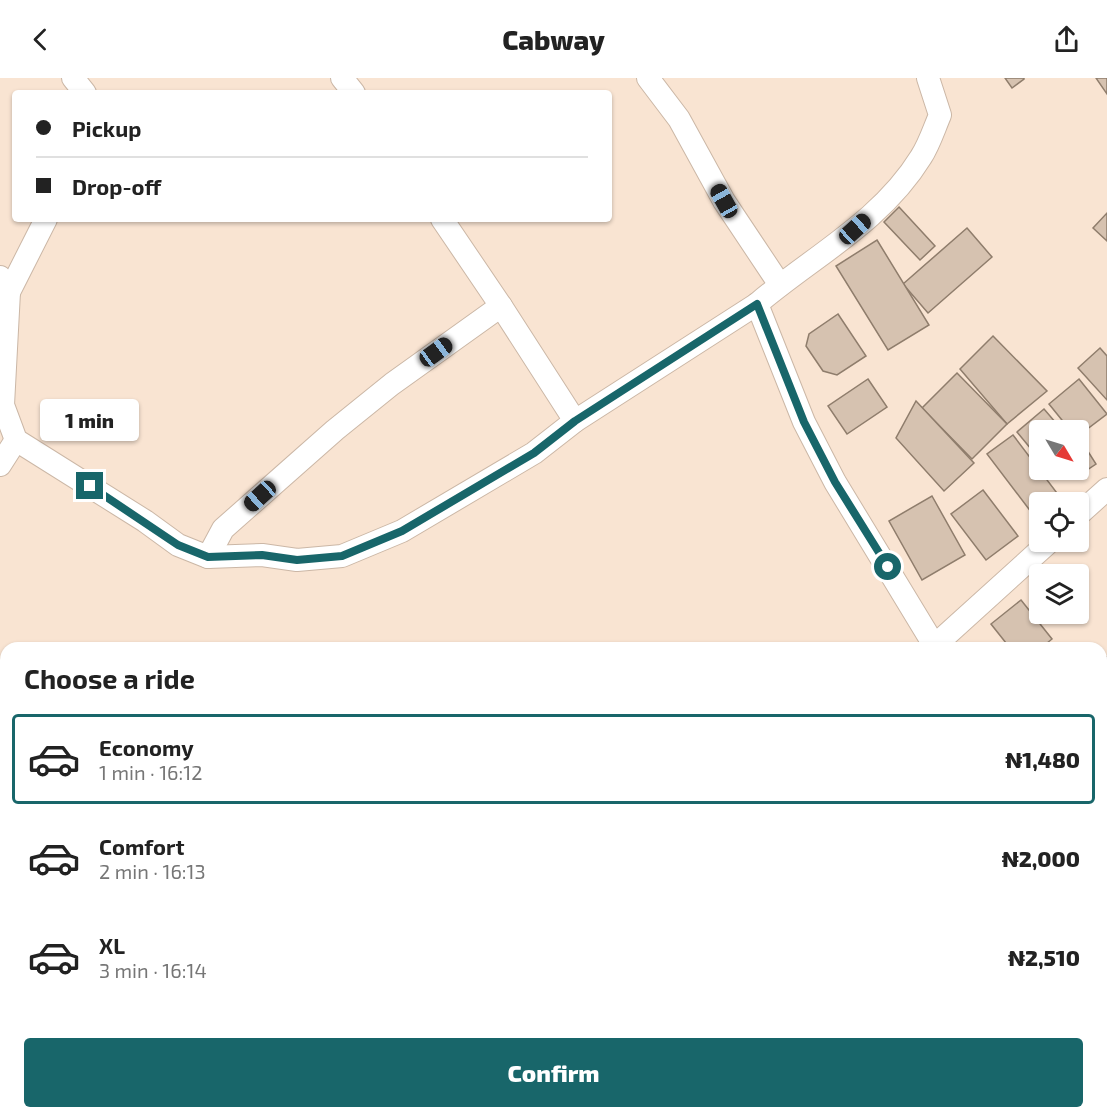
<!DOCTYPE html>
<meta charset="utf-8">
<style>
:root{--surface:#fff;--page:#f6f6f6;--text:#222;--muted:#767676;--line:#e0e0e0;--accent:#18666a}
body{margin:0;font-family:"Exo 2",sans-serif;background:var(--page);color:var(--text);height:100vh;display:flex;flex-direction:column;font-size:22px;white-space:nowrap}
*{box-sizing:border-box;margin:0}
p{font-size:20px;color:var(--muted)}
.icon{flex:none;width:33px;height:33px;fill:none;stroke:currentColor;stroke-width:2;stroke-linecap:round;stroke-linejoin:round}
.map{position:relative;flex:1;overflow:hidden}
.side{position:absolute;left:0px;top:564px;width:1107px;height:477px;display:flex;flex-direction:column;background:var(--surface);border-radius:18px 18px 0 0;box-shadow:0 2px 4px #0004}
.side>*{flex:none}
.hud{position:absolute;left:12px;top:12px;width:600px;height:132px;border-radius:6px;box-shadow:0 2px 4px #0004;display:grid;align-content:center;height:132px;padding:0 24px;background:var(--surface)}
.needle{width:39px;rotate:128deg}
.fabs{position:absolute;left:1029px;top:342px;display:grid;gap:12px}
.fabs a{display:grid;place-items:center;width:60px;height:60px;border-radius:6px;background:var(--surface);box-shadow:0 2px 4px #0004;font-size:30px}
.end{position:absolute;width:27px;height:27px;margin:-14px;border:8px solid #18666a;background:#fff;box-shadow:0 0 0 3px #fff}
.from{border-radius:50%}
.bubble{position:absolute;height:42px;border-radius:6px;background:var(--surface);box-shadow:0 2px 4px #0004;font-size:20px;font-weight:800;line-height:42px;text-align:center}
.car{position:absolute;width:18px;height:36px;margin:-18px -9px;border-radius:8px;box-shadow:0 0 4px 2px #0007;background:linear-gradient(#222 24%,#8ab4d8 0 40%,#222 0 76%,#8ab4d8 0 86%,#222 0)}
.hud b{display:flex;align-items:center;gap:21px;height:57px;font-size:22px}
.hud b+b{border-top:2px solid var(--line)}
.hud i{width:15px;height:15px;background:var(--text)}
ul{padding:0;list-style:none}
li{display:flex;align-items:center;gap:18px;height:90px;margin:0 12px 9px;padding:0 12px;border:3px solid transparent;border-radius:6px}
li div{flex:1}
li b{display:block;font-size:22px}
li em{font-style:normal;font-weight:800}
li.selected{border-color:var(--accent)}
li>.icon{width:54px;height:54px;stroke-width:1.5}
h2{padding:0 24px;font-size:27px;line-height:72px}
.button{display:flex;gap:12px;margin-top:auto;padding:12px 24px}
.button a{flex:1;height:69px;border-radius:6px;background:var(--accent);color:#fff;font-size:24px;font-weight:800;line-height:69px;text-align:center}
header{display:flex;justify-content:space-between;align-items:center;height:78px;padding:0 24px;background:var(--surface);font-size:27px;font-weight:800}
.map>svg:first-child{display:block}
</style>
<header><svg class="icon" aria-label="back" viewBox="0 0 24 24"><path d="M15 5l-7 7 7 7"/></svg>Cabway<svg class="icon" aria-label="share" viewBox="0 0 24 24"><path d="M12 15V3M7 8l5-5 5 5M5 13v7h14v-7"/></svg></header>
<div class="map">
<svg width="1107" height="1041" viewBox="0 0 1107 1041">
<rect width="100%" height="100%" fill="#f9e4d2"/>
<g fill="#d6c2b0" stroke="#8f7d6c" stroke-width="1.5">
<path d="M1005,0H1024V1L1012,10Z"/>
<path d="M1096,0H1107V16Z"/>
<path d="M899,129L935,168L920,182L884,144Z"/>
<path d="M1107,135V163L1093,150Z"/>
<path d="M967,150L992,179L928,235L903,206Z"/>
<path d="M877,162L929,247L888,272L836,188Z"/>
<path d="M838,236L866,278L837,297L823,293L806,268L809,256Z"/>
<path d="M993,258L1047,313L1007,346L960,291Z"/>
<path d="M1100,270L1107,278V322L1078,290Z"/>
<path d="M957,295L1007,346L972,381L922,330Z"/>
<path d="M868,301L887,329L847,356L828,328Z"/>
<path d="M1079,301L1107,336L1078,358V352H1070L1049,326Z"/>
<path d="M916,323L974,385L944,413L896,360Z"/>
<path d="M1044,331L1062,352H1040V374L1036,377L1017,354Z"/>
<path d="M1013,357L1063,423L1040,424L1038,443L987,376Z"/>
<path d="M1082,364L1096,386L1078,398L1074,392H1078V366Z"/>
<path d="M983,412L1018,458L986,482L951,436Z"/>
<path d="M932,418L965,477L922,502L889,443Z"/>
<path d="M1021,522L1052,561L1041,570H1010L991,546Z"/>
</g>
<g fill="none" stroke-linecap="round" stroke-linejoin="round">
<g stroke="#cbb7a6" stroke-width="24">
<g id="street">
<path d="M73,0L85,15"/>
<path d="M342,0L354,15"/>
<path d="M648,0L679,41L724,123L780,207"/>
<path d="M442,141L501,228L575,343"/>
<path d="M0,199L9,214L3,327L16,362L145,443L178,467L208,479L262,477L297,482L342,478L402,453L534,375L575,343L757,226C812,179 881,144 921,79C929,67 934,51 940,37L928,0"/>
<path d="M9,214L46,141"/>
<path d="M757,226L804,344L835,404L934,567"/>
<path d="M0,387L16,362"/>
<path d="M1078,437L1107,411"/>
<path d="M208,479L223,451L335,352L392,306L501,228"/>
<path d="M932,570L1049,464"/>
<path d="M1101,595L1107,590"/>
<path d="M0,619L3,628"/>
<path d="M1101,748H1107"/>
<path d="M497,1035L501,1041"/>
<path d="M909,1035L911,1041"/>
<path d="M316,1041L324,1035"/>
</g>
</g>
<use href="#street" stroke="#fff" stroke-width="22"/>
</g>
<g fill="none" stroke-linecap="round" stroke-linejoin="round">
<path stroke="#18666a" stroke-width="8" d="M90,408L178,467L208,479L262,477L297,482L342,478L402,453L534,375L575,343L757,226L804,344L835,404L888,489"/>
</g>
</svg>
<div class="fabs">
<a><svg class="needle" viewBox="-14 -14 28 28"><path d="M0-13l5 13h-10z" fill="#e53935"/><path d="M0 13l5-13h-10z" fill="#767676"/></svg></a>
<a><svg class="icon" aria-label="locate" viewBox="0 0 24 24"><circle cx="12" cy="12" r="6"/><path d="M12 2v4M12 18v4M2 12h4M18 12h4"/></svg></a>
<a><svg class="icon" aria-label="layers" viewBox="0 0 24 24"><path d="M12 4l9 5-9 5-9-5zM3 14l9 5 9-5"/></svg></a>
</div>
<i class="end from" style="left:888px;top:489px"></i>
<i class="end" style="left:90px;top:408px"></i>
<div class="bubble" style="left:40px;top:321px;width:99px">1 min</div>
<i class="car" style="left:724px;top:123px;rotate:331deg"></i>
<i class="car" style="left:855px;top:151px;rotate:48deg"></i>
<i class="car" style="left:436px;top:274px;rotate:54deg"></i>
<i class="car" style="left:260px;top:418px;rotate:228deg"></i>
<div class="hud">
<b><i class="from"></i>Pickup</b>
<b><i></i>Drop-off</b>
</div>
<section class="side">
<h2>Choose a ride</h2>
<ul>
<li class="selected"><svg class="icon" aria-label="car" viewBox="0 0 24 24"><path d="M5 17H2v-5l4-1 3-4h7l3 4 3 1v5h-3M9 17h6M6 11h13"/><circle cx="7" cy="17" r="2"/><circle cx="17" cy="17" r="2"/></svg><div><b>Economy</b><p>1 min · 16:12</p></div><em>₦1,480</em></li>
<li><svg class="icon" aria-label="car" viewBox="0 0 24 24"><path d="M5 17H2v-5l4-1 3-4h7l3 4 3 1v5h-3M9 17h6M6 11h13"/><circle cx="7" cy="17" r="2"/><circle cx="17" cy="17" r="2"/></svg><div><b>Comfort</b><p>2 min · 16:13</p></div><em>₦2,000</em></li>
<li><svg class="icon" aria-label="car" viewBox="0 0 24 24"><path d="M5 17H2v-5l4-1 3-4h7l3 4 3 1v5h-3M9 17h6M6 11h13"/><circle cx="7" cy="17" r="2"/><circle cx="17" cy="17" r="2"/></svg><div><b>XL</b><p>3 min · 16:14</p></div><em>₦2,510</em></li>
</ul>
<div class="button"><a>Confirm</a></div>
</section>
</div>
